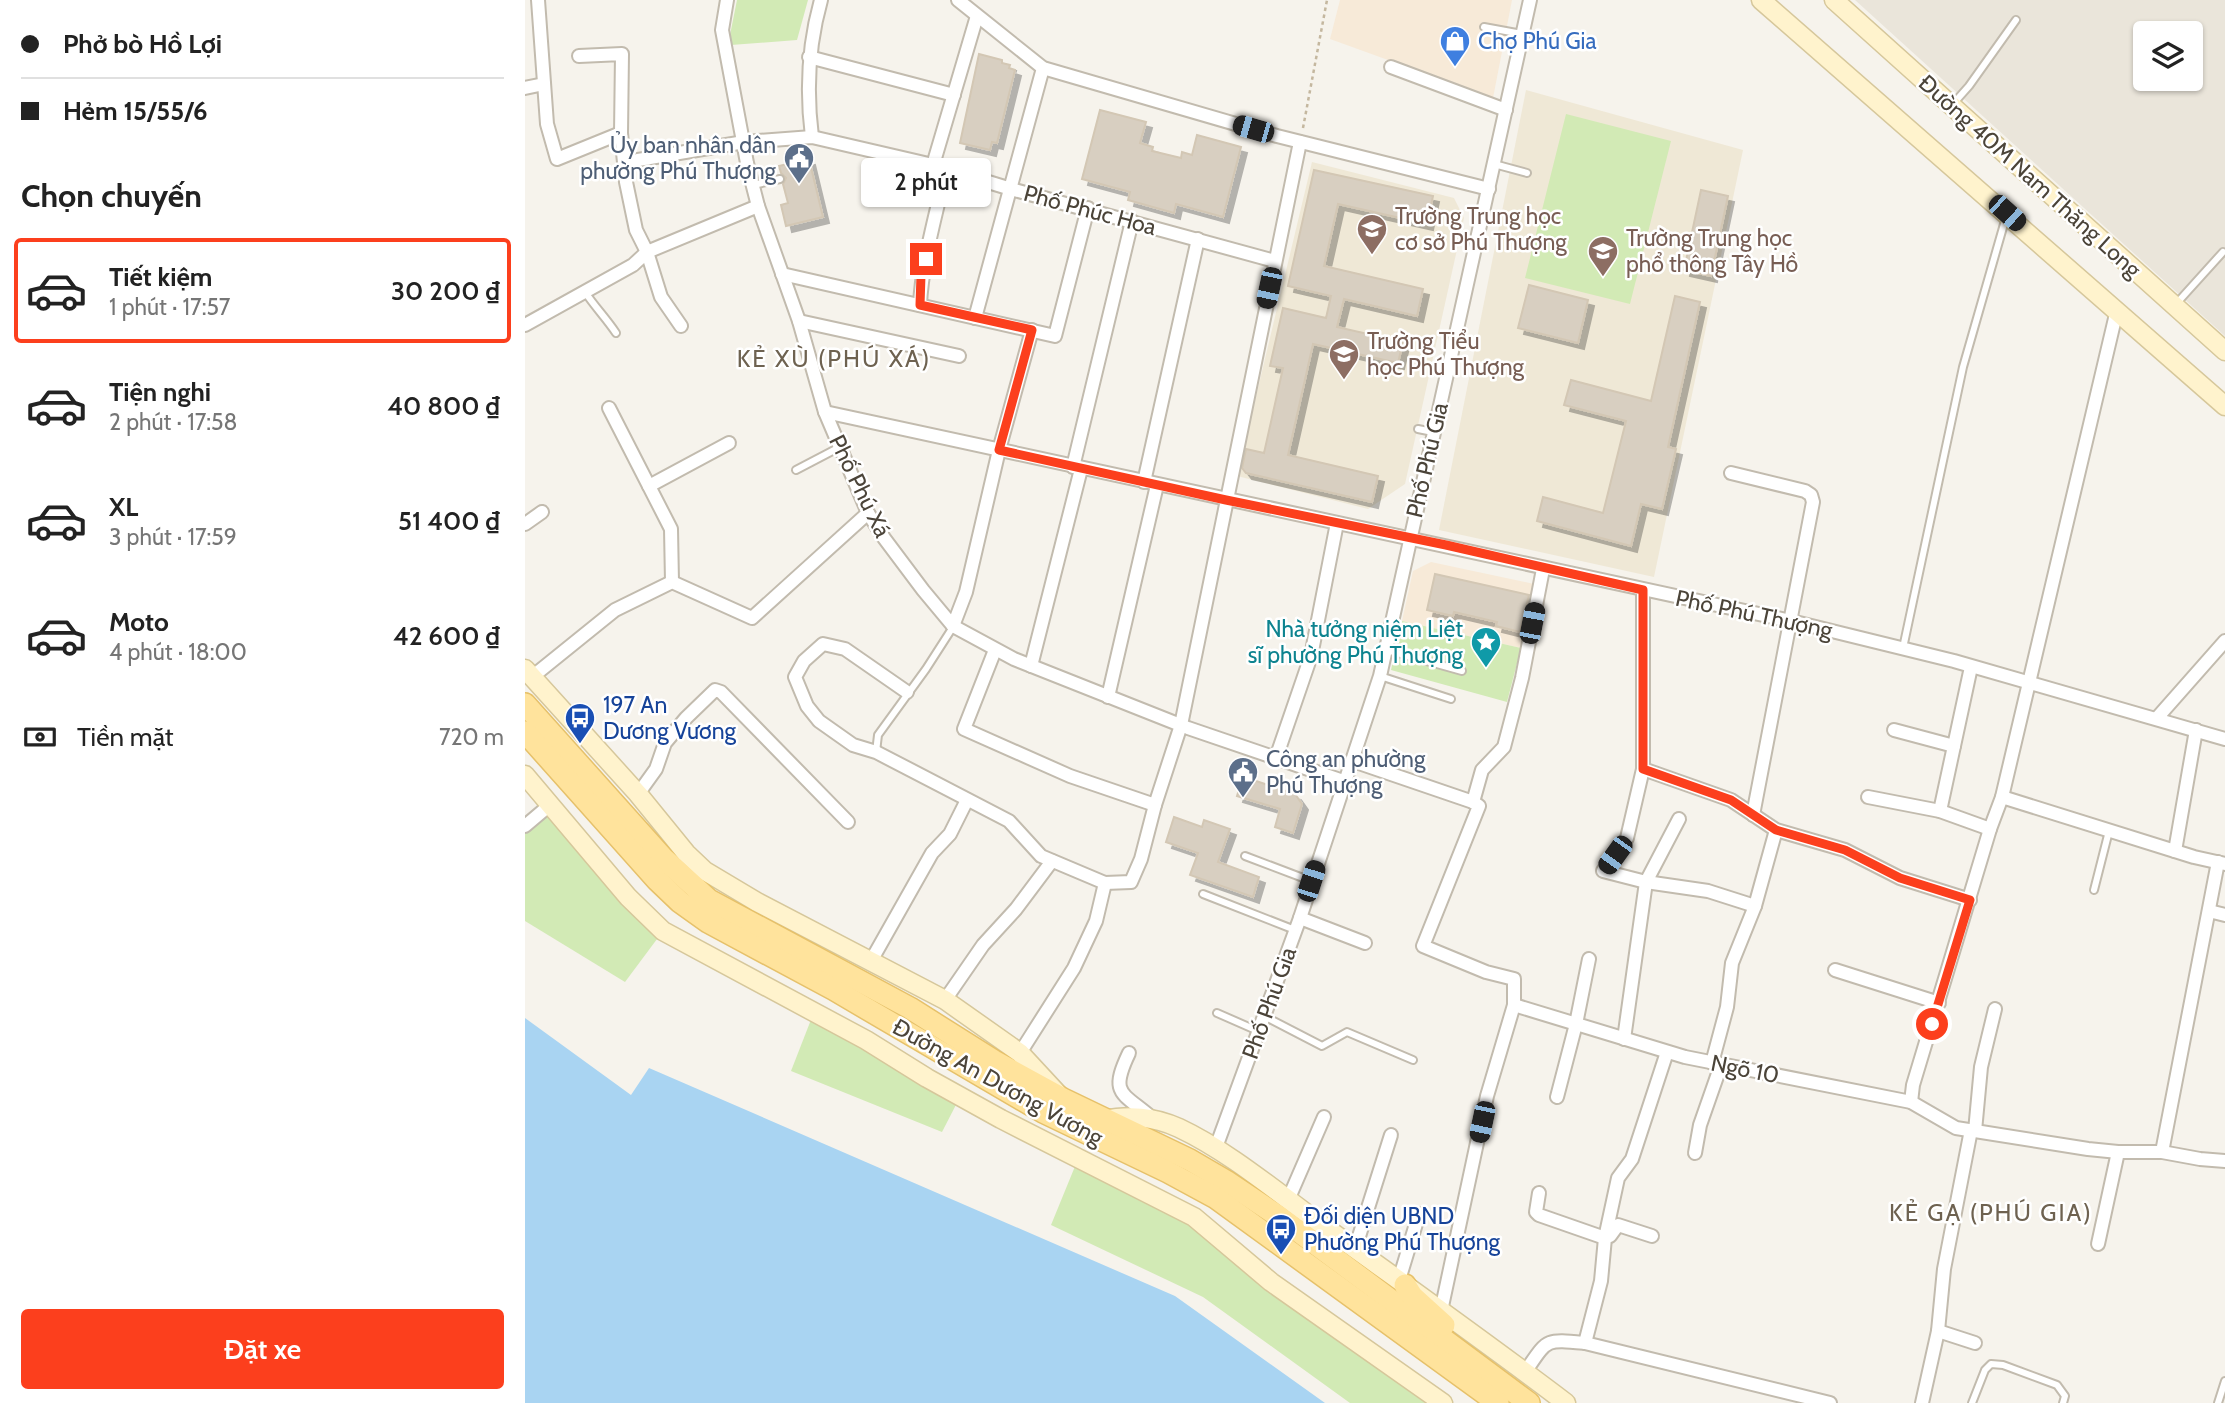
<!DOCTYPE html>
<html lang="vi">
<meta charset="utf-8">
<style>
:root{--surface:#fff;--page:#f2f2f2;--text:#222;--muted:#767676;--line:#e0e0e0;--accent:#fc3f1d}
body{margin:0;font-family:Cabin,sans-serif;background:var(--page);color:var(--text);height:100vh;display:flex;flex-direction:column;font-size:26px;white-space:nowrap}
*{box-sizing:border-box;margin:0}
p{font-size:23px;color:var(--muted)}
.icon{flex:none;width:38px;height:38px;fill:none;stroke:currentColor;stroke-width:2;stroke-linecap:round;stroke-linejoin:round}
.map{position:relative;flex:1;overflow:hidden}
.sheet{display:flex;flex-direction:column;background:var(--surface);width:525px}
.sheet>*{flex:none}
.hud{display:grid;align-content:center;height:154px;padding:0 21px;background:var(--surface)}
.fabs{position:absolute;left:1608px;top:21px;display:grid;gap:14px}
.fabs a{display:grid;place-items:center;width:70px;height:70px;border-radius:7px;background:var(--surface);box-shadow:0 2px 5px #0004;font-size:35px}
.end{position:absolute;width:32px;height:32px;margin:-16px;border:9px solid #fc3f1d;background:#fff;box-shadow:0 0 0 4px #fff}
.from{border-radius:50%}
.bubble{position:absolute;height:49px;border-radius:7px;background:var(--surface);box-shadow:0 2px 5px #0004;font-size:23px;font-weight:600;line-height:49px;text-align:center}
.car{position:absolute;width:21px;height:42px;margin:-21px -10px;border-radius:9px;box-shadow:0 0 5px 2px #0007;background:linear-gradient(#222 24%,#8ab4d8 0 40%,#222 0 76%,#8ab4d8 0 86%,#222 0)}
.hud b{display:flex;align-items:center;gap:24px;height:66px;font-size:26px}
.hud b+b{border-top:2px solid var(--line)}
.hud i{width:18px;height:18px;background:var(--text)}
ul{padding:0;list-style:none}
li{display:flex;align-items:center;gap:21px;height:105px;margin:0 14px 10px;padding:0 7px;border:4px solid transparent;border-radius:7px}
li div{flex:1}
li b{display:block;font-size:26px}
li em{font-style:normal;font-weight:600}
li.on{border-color:var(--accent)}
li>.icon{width:63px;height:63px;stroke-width:1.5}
h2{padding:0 21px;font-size:32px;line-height:84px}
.pay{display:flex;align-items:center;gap:18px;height:77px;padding:0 21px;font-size:26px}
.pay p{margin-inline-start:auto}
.action{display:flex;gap:14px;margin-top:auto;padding:14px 21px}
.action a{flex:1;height:80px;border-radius:7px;background:var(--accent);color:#fff;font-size:28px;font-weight:600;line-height:80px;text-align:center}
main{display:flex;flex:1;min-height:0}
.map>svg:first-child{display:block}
</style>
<main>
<section class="sheet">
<div class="hud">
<b><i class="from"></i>Phở bò Hồ Lợi</b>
<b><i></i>Hẻm 15/55/6</b>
</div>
<h2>Chọn chuyến</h2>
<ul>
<li class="on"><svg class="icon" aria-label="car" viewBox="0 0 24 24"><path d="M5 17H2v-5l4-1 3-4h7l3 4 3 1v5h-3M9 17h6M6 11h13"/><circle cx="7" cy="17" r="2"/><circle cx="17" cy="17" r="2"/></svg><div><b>Tiết kiệm</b><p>1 phút · 17:57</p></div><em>30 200 ₫</em></li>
<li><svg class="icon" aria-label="car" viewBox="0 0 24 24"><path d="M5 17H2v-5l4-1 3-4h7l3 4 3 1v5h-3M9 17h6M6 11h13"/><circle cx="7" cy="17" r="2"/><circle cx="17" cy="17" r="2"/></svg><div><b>Tiện nghi</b><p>2 phút · 17:58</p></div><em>40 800 ₫</em></li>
<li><svg class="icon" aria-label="car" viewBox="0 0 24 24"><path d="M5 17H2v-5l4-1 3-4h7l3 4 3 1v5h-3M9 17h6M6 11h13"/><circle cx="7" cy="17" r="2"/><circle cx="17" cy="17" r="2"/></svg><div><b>XL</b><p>3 phút · 17:59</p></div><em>51 400 ₫</em></li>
<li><svg class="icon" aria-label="car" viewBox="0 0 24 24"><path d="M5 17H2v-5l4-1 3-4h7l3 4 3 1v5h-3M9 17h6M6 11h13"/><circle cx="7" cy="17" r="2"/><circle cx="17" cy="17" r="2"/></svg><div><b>Moto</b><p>4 phút · 18:00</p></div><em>42 600 ₫</em></li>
</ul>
<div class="pay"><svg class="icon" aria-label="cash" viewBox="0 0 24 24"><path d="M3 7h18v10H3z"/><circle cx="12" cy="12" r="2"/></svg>Tiền mặt<p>720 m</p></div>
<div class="action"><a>Đặt xe</a></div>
</section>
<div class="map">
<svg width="1700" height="1403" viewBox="0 0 1700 1403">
<defs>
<filter id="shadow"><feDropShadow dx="6" dy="6" stdDeviation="0" flood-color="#0004"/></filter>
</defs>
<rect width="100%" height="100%" fill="#f6f3ec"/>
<path fill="#eae5da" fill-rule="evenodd" d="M1330,0H1700V336ZM1620,33H1666V79H1620Z"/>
<g fill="#f7ead8">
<path d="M815,0H987L968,98L805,39Z"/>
<path d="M906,562L1009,584L996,648L877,621L888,571Z"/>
</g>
<g fill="#efe8d6">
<path d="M1001,90L1218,150L1129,577L914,530Z"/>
<path d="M787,162L929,198L939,218L880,484L843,509L712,476Z"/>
</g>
<g fill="#d2eab5">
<path d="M212,0H283L272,40L206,45L205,35Z"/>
<path d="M1041,114L1146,141L1105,304L1000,278Z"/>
<path d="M877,621L996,648L982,702L866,670Z"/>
<path d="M26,804L138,931L100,982L0,921V826Z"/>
<path d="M289,1012L435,1097L417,1132L266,1071Z"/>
<path d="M553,1159L669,1217L914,1403H825L678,1297L526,1225Z"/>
</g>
<path fill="#a9d4f2" d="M0,1018L106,1095L124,1068L650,1296L800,1403H0Z"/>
<g fill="#d8cfc1" stroke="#d3c7b4" stroke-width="2" filter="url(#shadow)">
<path d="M454,54L477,60V63L485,65L484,68L490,70L472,143L467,142L465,150L435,143Z"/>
<path d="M575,110L621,122L615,143L628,147L627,151L656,158L657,152L667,155L672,135L716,147L698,217L651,204L649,213L603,200L605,192L557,179Z"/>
<path d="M284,159L298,217L261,226L256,205L263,203L258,184L261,178L256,173L254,166Z"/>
<path d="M789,170L908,196L902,224L813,204L799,266L898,289L892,316L819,299L812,327L878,342L873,363L788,344L763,455L853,476L847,502L721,473L717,468L721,449L739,453L758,368L745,366L758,308L801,318L806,296L763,286Z"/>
<path d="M1176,190L1203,196L1186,276L1159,270Z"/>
<path d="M1004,285L1063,300L1053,343L993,328Z"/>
<path d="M1150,296L1175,302L1143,447L1151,449L1137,509L1116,504L1106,546L1012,521L1018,497L1078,513L1101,421L1039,405L1046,380L1126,401Z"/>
<path d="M910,574L1004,595L995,632L971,626L972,622L929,612L928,616L902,610Z"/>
<path d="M725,779L770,794L777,804L768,833L750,827L755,809L712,796L715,786Z"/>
<path d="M649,817L677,827L679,820L705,829L693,862L734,877L728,897L665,875L673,853L641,842Z"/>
</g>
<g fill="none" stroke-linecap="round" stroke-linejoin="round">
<g stroke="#c2bbae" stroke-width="10">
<g id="lane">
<path d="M959,27L997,34"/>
<path d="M1428,104L1444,86L1491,20"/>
<path d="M969,164L1002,173"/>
<path d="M228,185L255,179"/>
<path d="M60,292C70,307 81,318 91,333"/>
<path d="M1651,304L1698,252"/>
<path d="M893,429L908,432"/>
<path d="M271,470L315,447"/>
<path d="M1378,648L1438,367L1481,217"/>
<path d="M862,650L937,671"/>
<path d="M855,676L926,699"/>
<path d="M351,752L353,735L401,669L428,627"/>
<path d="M720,856L786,881"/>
<path d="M1569,890L1584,831"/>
<path d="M678,894L770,930"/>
<path d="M692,1013L733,1031"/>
<path d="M739,1016L797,1046L822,1032L888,1060"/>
<path d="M1447,1403L1460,1370L1466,1364L1478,1365L1532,1385L1540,1396L1538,1403"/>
<path d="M1693,1403L1700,1381"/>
</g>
</g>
<g stroke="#c2bbae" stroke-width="16">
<g id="street">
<path d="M13,0L22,124L32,159L96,133"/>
<path d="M202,0L197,30L222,163L233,206L274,321L300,412L343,513L359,538L398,590L428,626L489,659L663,728L821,782"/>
<path d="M433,0L518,68L752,136L964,189"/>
<path d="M54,56L97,54L96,133L101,182L111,230L122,252L136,297L156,326"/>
<path d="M284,57L429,95"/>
<path d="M866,67L981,110"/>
<path d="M0,88L19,84"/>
<path d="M287,137C281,90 283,46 296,0"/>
<path d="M408,165L452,16"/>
<path d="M101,167L113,160L219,142L287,137L408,165L486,189L750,261"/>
<path d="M257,274L530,336L563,208"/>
<path d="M395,305C397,260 412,213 421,168"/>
<path d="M450,318L518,68"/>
<path d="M274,321L434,356"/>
<path d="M0,325L108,265L122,252L233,206"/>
<path d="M84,408L146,529L147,582"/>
<path d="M300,412L1266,621L1429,661L1700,739"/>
<path d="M548,467L607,221"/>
<path d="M1206,473L1280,491L1286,495L1288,502L1228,815"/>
<path d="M619,482L673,239"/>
<path d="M124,486L204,443"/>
<path d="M0,524L17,512"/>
<path d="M428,626L441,592L474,450L507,330"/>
<path d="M470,650L439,729L545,776L630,805"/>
<path d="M506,666L556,469"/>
<path d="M7,677L90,610L147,582L227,618L343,513"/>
<path d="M382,692L320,649L298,644L279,661L270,677L282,706L294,721L328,745L351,752L484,821L516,856L580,883L606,882L616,859L630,805L656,725L775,142"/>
<path d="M583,697L632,485"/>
<path d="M1632,718L1700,641"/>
<path d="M1369,730L1429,746"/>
<path d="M751,758L786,656L812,523"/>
<path d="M828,761L948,802"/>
<path d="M1118,769L1206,800L1251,830L1320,850L1375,878L1445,900"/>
<path d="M113,794L131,769L140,743L161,718L190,690L196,692L323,822"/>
<path d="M1343,797L1415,811L1465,829"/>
<path d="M1477,797L1669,857L1700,864"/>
<path d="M948,802L957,770L979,747L997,678L1018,569"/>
<path d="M1415,811L1446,667"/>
<path d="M1154,819L1121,882L1183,891L1230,906"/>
<path d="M0,826L26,804"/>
<path d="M1650,851L1671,730"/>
<path d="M1684,911L1700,915"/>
<path d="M775,918L840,943"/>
<path d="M346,961L407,853L425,834L442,800"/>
<path d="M1310,970L1414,1003"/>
<path d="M420,1000L458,945L491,909L527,861"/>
<path d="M989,1005L1160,1057L1386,1102L1431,1128L1563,1149L1593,1152H1637L1675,1159L1700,1161"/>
<path d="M1099,1039L1121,882L1078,871L1102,838L1118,769V590"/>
<path d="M495,1053L549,968L571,921L580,883"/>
<path d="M604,1053C584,1095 597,1092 627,1118"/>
<path d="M1187,1063L1202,1007L1207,963L1230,906L1251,830"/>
<path d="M1032,1097L1051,1024L1064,959"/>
<path d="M1386,1102L1388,1085L1465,829L1477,797L1592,310"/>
<path d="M1450,1131L1456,1067L1470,1009"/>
<path d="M690,1150L775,918L855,676L1005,0"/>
<path d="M1637,1152L1693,862"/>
<path d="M1170,1153L1175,1125L1196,1065"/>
<path d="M1014,1193L1011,1212L1014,1215L1080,1238"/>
<path d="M763,1200L799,1117"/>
<path d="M1085,1236L1093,1225L1127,1236"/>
<path d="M1573,1244L1593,1152"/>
<path d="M830,1249L866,1135"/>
<path d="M874,1280L894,1214"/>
<path d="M916,1311L962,1096L989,1005V979L961,972L898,946L954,806L948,802"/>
<path d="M1413,1331L1450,1343"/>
<path d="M1060,1343L1076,1281L1080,1238L1093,1178L1107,1159L1142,1052"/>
<path d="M1000,1372C1023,1339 1019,1339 1060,1343L1305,1403"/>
<path d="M1397,1403L1413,1331L1419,1269L1446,1130"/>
</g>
</g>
<g stroke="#d6c79b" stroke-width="21">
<g id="secondary">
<path d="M1236,0L1700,406"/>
<path d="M1309,0L1700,351"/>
<path d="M0,669L113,794L161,853L180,871L232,902L420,1000L495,1053L533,1094"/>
<path d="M0,775L103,897L138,931L341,1040L402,1078L476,1119L669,1217L746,1282L918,1403"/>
<path d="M577,1120C604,1115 628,1116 654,1128C705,1152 754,1194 800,1227C880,1285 962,1343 1041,1403"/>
</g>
</g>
<g stroke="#e6c16a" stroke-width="24">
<g id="primary">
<path d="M0,704L138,858L184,900L385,1008L469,1061L538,1099L665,1160L701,1181L753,1216L1004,1403"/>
<path d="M0,732L132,880L155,902L183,922L308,989L518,1112L643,1172L691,1198L973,1403"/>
<path d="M880,1285L887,1296L919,1325"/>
</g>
</g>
<path stroke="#c4b79f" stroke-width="2.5" stroke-dasharray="3.5 3.5" stroke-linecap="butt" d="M778,128L802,0"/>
<use href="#lane" stroke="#fff" stroke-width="6"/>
<use href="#street" stroke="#fff" stroke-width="12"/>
<use href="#secondary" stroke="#fff3cd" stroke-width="18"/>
<use href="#primary" stroke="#ffe39c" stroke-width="21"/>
</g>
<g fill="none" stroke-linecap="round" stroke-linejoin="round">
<path stroke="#fc3f1d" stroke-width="9" d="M401,259L396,275L395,305L507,330L474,450L701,500L921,545L1118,590V769L1206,800L1251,830L1320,850L1375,878L1445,900L1407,1024"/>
</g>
<defs>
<g id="shop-pin" transform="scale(1.575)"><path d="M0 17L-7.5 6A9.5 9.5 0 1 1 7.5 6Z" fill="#3f7fe0" stroke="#fff"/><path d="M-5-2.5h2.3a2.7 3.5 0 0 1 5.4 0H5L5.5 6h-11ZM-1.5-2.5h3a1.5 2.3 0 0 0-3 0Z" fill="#fff"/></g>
<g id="civic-pin" transform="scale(1.575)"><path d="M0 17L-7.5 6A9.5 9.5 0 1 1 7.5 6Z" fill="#5c6f8a" stroke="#fff"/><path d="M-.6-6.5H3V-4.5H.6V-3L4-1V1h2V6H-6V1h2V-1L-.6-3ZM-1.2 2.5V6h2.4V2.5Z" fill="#fff"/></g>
<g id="school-pin" transform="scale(1.575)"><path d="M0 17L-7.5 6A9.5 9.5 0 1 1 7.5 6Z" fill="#8d6e63" stroke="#fff"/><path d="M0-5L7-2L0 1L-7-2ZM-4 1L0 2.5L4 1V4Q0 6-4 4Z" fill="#fff"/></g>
<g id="sight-pin" transform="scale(1.575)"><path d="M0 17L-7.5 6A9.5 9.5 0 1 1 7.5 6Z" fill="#0f9aa8" stroke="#fff"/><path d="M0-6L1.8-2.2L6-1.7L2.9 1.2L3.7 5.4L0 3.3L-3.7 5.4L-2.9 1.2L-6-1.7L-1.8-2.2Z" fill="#fff"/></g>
<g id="bus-pin" transform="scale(1.575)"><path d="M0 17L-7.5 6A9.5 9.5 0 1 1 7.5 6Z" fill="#1a4fb4" stroke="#fff"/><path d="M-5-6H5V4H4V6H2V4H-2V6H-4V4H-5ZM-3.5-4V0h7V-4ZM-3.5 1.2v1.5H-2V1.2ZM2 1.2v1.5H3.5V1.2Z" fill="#fff"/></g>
</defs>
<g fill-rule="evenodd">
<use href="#shop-pin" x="930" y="41"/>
<use href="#civic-pin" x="274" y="158"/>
<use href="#school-pin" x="847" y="229"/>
<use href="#school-pin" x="1078" y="251"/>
<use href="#school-pin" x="819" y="354"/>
<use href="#sight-pin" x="961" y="642"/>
<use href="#bus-pin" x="55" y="718"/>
<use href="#civic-pin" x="718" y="772"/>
<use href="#bus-pin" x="756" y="1229"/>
</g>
<g text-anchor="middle" stroke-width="5" stroke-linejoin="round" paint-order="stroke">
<g font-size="23" fill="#366cbe" stroke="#fff" text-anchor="start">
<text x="953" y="49">Chợ Phú Gia</text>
</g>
<g font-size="23" fill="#4e5e75" stroke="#fff" text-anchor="end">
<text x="251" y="153">Ủy ban nhân dân<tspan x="251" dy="26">phường Phú Thượng</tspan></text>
<text x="741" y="767" text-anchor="start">Công an phường<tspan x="741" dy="26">Phú Thượng</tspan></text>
</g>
<g font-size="23" fill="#4b4439" stroke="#fff">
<text transform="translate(1505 176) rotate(42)" y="8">Đường 40M Nam Thăng Long</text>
<text transform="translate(565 210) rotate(15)" y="8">Phố Phúc Hoa</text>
<text transform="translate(902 460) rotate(-77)" y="8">Phố Phú Gia</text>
<text transform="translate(335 486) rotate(64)" y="8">Phố Phú Xá</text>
<text transform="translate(1229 614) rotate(12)" y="8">Phố Phú Thượng</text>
<text transform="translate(744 1003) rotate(-70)" y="8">Phố Phú Gia</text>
<text transform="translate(1220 1069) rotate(11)" y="8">Ngõ 10</text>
<text transform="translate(473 1082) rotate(29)" y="8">Đường An Dương Vương</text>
</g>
<g font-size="23" fill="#785e54" stroke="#fff" text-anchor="start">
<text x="870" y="224">Trường Trung học<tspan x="870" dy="26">cơ sở Phú Thượng</tspan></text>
<text x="1101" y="246">Trường Trung học<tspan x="1101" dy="26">phổ thông Tây Hồ</tspan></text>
<text x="842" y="349">Trường Tiểu<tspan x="842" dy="26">học Phú Thượng</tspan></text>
</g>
<g font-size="23" fill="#0d838f" stroke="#fff" text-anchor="end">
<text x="938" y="637">Nhà tưởng niệm Liệt<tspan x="938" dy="26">sĩ phường Phú Thượng</tspan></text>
</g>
<g font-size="23" fill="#164399" stroke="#fff" text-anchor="start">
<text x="78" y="713">197 An<tspan x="78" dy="26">Dương Vương</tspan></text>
<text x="779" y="1224">Đối diện UBND<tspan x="779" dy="26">Phường Phú Thượng</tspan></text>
</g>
<g font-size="24" letter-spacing="2" fill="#6e6250" stroke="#fff">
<text x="309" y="367">KẺ XÙ (PHÚ XÁ)</text>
<text x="1466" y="1221">KẺ GẠ (PHÚ GIA)</text>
</g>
</g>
</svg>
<div class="fabs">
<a><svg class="icon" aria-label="layers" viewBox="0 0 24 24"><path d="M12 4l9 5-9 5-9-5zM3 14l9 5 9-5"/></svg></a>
</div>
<i class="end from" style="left:1407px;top:1024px"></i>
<i class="end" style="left:401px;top:259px"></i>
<div class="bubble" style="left:336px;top:158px;width:130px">2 phút</div>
<i class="car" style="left:728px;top:129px;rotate:286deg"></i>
<i class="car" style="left:1482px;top:213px;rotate:132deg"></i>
<i class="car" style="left:744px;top:288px;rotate:192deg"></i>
<i class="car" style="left:1007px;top:623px;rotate:11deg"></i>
<i class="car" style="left:1090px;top:855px;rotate:216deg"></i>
<i class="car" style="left:786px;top:881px;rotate:18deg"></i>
<i class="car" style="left:957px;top:1122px;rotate:192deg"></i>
</div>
</main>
